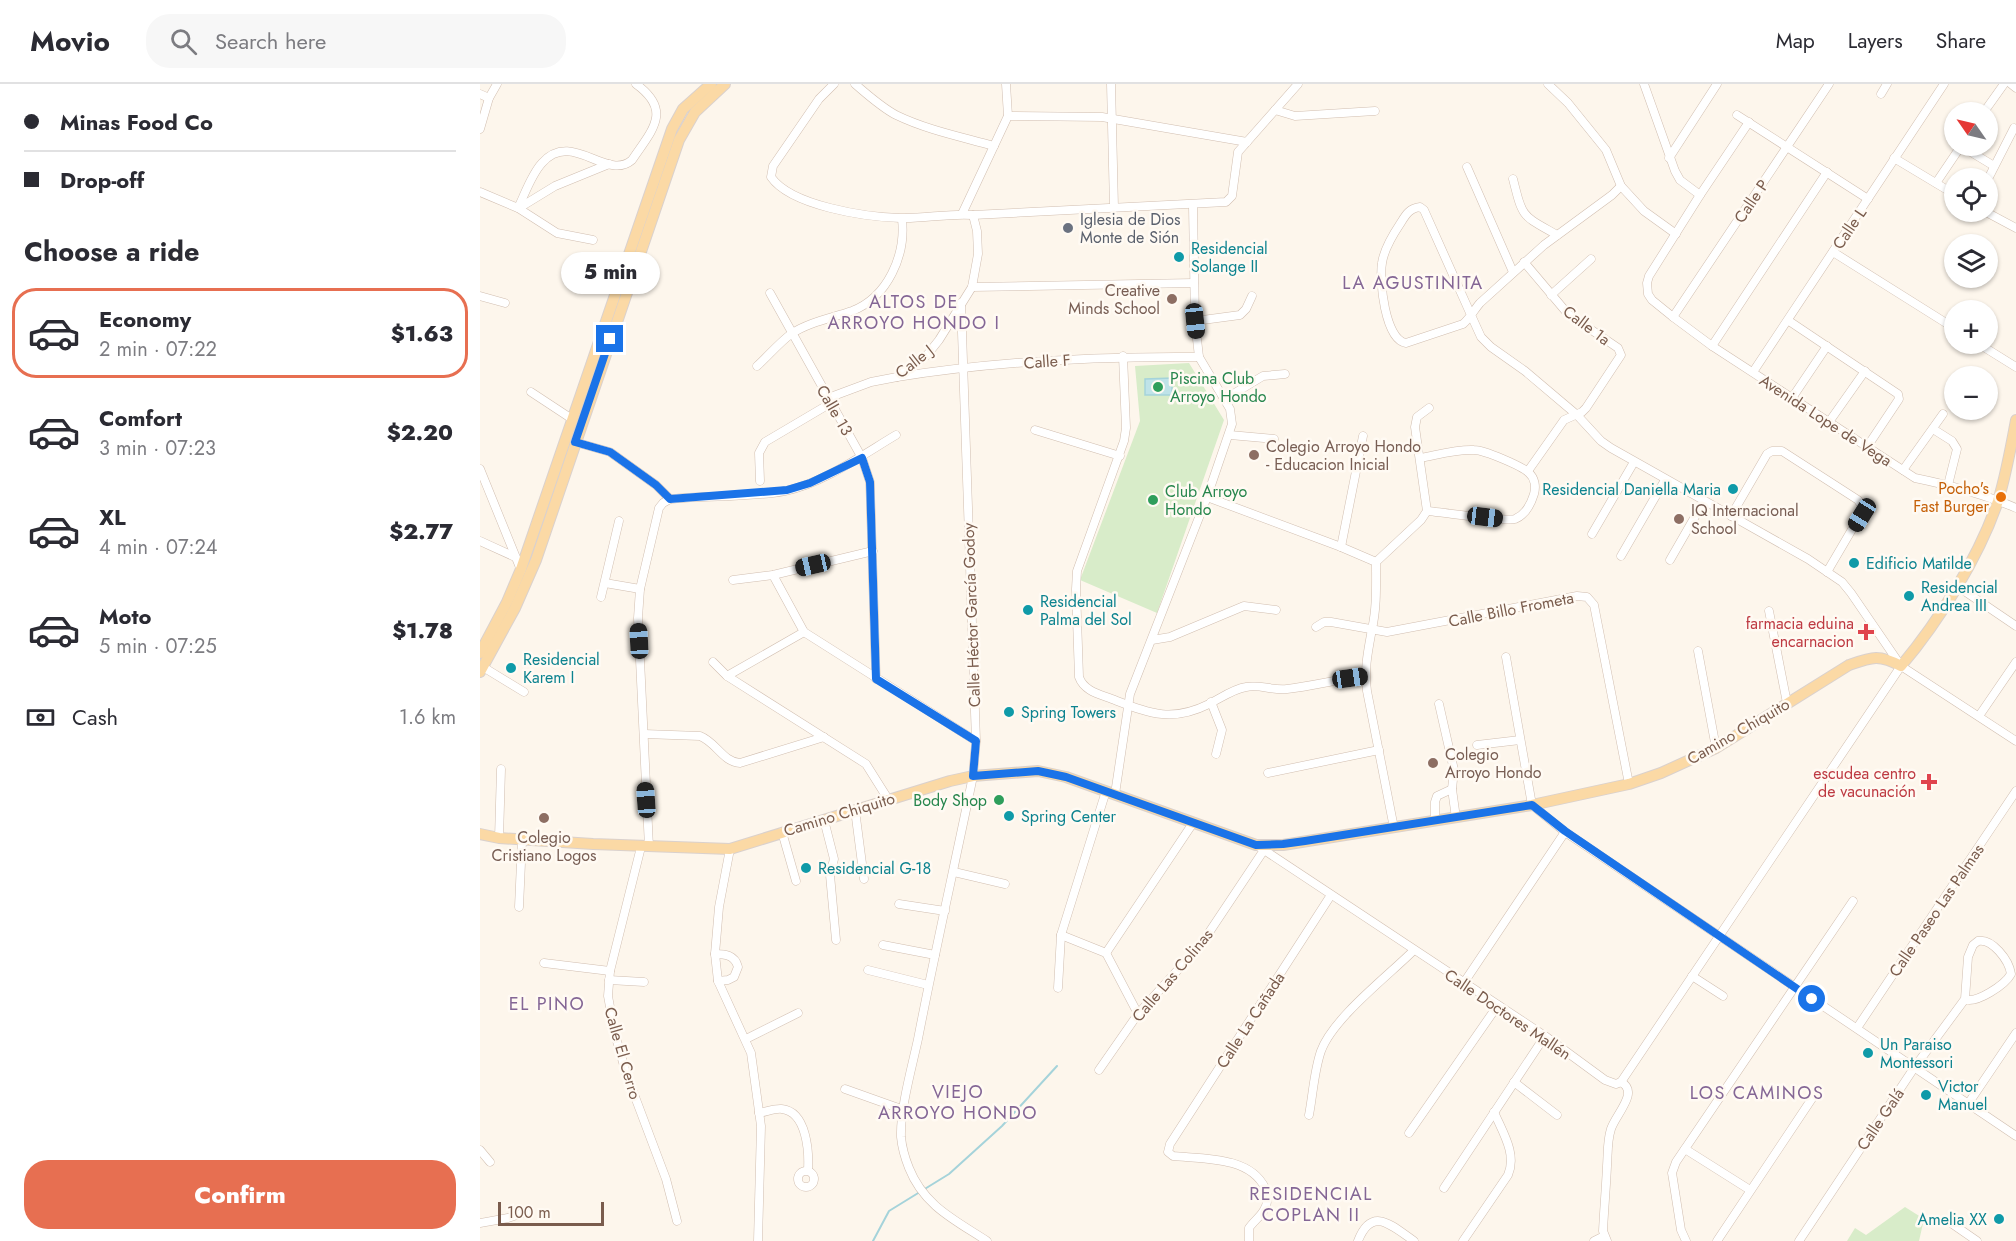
<!DOCTYPE html>
<meta charset="utf-8">
<style>
:root{--surface:#fff;--page:#f7f7f7;--text:#2b2b33;--muted:#7c7c81;--line:#e1e1e2;--accent:#e76f51}
body{margin:0;font-family:Jost,sans-serif;background:var(--page);color:var(--text);height:100vh;display:flex;flex-direction:column;font-size:22px;white-space:nowrap}
*{box-sizing:border-box;margin:0}
p{font-size:20px;color:var(--muted)}
.icon{flex:none;width:33px;height:33px;fill:none;stroke:currentColor;stroke-width:2;stroke-linecap:round;stroke-linejoin:round}
.map{position:relative;flex:1;overflow:hidden}
.drawer{display:flex;flex-direction:column;background:var(--surface);width:480px}
.drawer>*{flex:none}
.top-card{display:grid;align-content:center;height:132px;padding:0 24px;background:var(--surface)}
.needle{width:39px;rotate:304deg}
.tools{position:absolute;left:1464px;top:18px;display:grid;gap:12px}
.tools a{display:grid;place-items:center;width:54px;height:54px;border-radius:50%;background:var(--surface);box-shadow:0 2px 4px #0004;font-size:30px}
.scale{position:absolute;left:18px;bottom:15px;width:106px;box-sizing:border-box;padding-left:6px;border:3px solid #7a5c4d;border-top:0;font-size:16px;line-height:21px;white-space:nowrap;color:#7a5c4d;-webkit-text-stroke:4px #fffaf3;paint-order:stroke}
.end{position:absolute;width:27px;height:27px;margin:-14px;border:8px solid #1a73e8;background:#fff;box-shadow:0 0 0 3px #fff}
.from{border-radius:50%}
.bubble{position:absolute;height:42px;border-radius:21px;background:var(--surface);box-shadow:0 2px 4px #0004;font-size:20px;font-weight:800;line-height:42px;text-align:center}
.car{position:absolute;width:18px;height:36px;margin:-18px -9px;border-radius:8px;box-shadow:0 0 4px 2px #0007;background:linear-gradient(#222 24%,#8ab4d8 0 40%,#222 0 76%,#8ab4d8 0 86%,#222 0)}
.top-card b{display:flex;align-items:center;gap:21px;height:57px;font-size:22px}
.top-card b+b{border-top:2px solid var(--line)}
.top-card i{width:15px;height:15px;background:var(--text)}
ul{padding:0;list-style:none}
li{display:flex;align-items:center;gap:18px;height:90px;margin:0 12px 9px;padding:0 12px;border:3px solid transparent;border-radius:24px}
li div{flex:1}
li b{display:block;font-size:22px}
li em{font-style:normal;font-weight:800}
li.current{border-color:var(--accent)}
li>.icon{width:54px;height:54px;stroke-width:1.5}
h2{padding:0 24px;font-size:27px;line-height:72px}
.pay{display:flex;align-items:center;gap:15px;height:66px;padding:0 24px;font-size:22px}
.pay p{margin-inline-start:auto}
.primary-button{display:flex;gap:12px;margin-top:auto;padding:12px 24px}
.primary-button a{flex:1;height:69px;border-radius:24px;background:var(--accent);color:#fff;font-size:24px;font-weight:800;line-height:69px;text-align:center}
header{display:flex;align-items:center;gap:36px;box-sizing:border-box;height:84px;padding:0 30px;background:var(--surface);border-bottom:2px solid var(--line)}
header strong{font-size:28px}
nav{display:flex;gap:33px;margin-inline-start:auto;font-size:21px}
.search{width:420px;height:54px;background:var(--page);display:flex;align-items:center;gap:15px;box-sizing:border-box;padding:0 21px;border-radius:24px;color:var(--muted);font-size:22px}
main{display:flex;flex:1;min-height:0}
.map>svg:first-child{display:block}
</style>
<header>
<strong>Movio</strong>
<div class="search"><svg class="icon" aria-label="search" viewBox="0 0 24 24"><circle cx="10" cy="10" r="6"/><path d="M15 15l6 6"/></svg>Search here</div>
<nav><a>Map</a><a>Layers</a><a>Share</a></nav>
</header>
<main>
<section class="drawer">
<div class="top-card">
<b><i class="from"></i>Minas Food Co</b>
<b><i></i>Drop-off</b>
</div>
<h2>Choose a ride</h2>
<ul>
<li class="current"><svg class="icon" aria-label="car" viewBox="0 0 24 24"><path d="M5 17H2v-5l4-1 3-4h7l3 4 3 1v5h-3M9 17h6M6 11h13"/><circle cx="7" cy="17" r="2"/><circle cx="17" cy="17" r="2"/></svg><div><b>Economy</b><p>2 min · 07:22</p></div><em>$1.63</em></li>
<li><svg class="icon" aria-label="car" viewBox="0 0 24 24"><path d="M5 17H2v-5l4-1 3-4h7l3 4 3 1v5h-3M9 17h6M6 11h13"/><circle cx="7" cy="17" r="2"/><circle cx="17" cy="17" r="2"/></svg><div><b>Comfort</b><p>3 min · 07:23</p></div><em>$2.20</em></li>
<li><svg class="icon" aria-label="car" viewBox="0 0 24 24"><path d="M5 17H2v-5l4-1 3-4h7l3 4 3 1v5h-3M9 17h6M6 11h13"/><circle cx="7" cy="17" r="2"/><circle cx="17" cy="17" r="2"/></svg><div><b>XL</b><p>4 min · 07:24</p></div><em>$2.77</em></li>
<li><svg class="icon" aria-label="car" viewBox="0 0 24 24"><path d="M5 17H2v-5l4-1 3-4h7l3 4 3 1v5h-3M9 17h6M6 11h13"/><circle cx="7" cy="17" r="2"/><circle cx="17" cy="17" r="2"/></svg><div><b>Moto</b><p>5 min · 07:25</p></div><em>$1.78</em></li>
</ul>
<div class="pay"><svg class="icon" aria-label="cash" viewBox="0 0 24 24"><path d="M3 7h18v10H3z"/><circle cx="12" cy="12" r="2"/></svg>Cash<p>1.6 km</p></div>
<div class="primary-button"><a>Confirm</a></div>
</section>
<div class="map">
<svg width="1536" height="1157" viewBox="0 0 1536 1157">
<rect width="100%" height="100%" fill="#fdf6ec"/>
<g fill="#d8ecc9">
<path d="M709,279L744,336L677,529L600,496L660,337L655,282Z"/>
<path d="M1425,1123L1444,1135L1439,1157H1367L1375,1144L1386,1151Z"/>
</g>
<path fill="#bfe3e8" stroke="#a5d3da" stroke-width="1.5" d="M692,294V311H665V295Z"/>
<g fill="none" stroke-linecap="round" stroke-linejoin="round">
<path stroke="#a5d3da" stroke-width="2" d="M393,1157L409,1127L469,1090L522,1042L577,982"/>
<g stroke="#d1beb0" stroke-width="9">
<g id="minor">
<path d="M354,0L339,15L293,82L291,93C311,122 386,133 420,134C444,135 469,129 493,131L746,118L752,112L758,68L818,0"/>
<path d="M375,0C388,11 401,23 416,31C447,46 482,53 514,62"/>
<path d="M631,0L634,123"/>
<path d="M1068,0L1088,19L1126,66L1141,102L1164,127L1196,150"/>
<path d="M1164,0L1195,87L1200,96L1220,111"/>
<path d="M1531,0L1536,4"/>
<path d="M0,10L9,14"/>
<path d="M1401,10L1407,0"/>
<path d="M795,26L815,32L895,27"/>
<path d="M1504,28L1524,0"/>
<path d="M1257,31L1388,115"/>
<path d="M528,32L622,33L767,58"/>
<path d="M1269,38L1220,111L1169,192L1167,199L1168,210L1172,216L1193,233L1232,262L1435,394C1469,401 1504,410 1536,424"/>
<path d="M0,45L9,14L17,0"/>
<path d="M1481,62L1514,82"/>
<path d="M1189,74L1237,0"/>
<path d="M1414,74L1474,110"/>
<path d="M987,83L1033,188"/>
<path d="M1033,95C1043,135 1042,131 1077,151"/>
<path d="M1508,95L1534,44"/>
<path d="M1456,99L1481,62"/>
<path d="M1141,102L1132,111L1064,161L1000,219C994,226 990,234 983,240L926,259C905,256 899,196 902,179C904,165 912,152 920,140C925,132 929,124 940,123L944,126L991,231L1001,253L1011,263L1045,287L1097,331L1121,357L1131,364L1328,475L1362,498L1371,509L1421,582L1536,657"/>
<path d="M0,108L38,124L77,149L113,156"/>
<path d="M38,124C45,110 51,91 62,79C92,45 127,98 152,76C172,46 193,27 156,0"/>
<path d="M39,124L75,102L129,80"/>
<path d="M1506,128L1536,144"/>
<path d="M482,130L528,32L526,0"/>
<path d="M1353,168L1474,244"/>
<path d="M1044,178L1088,230L1138,264L1141,271L1106,324L1102,328L1084,336L1048,387"/>
<path d="M492,203L714,199"/>
<path d="M290,209L382,374L390,398L396,595"/>
<path d="M1071,211L1111,175"/>
<path d="M0,212L25,219"/>
<path d="M481,219L496,657L493,692C475,780 455,867 438,955C432,983 420,1025 421,1053C422,1064 425,1074 429,1084C444,1122 475,1136 507,1157"/>
<path d="M1193,233L1349,0"/>
<path d="M715,237L760,231L766,225L772,212"/>
<path d="M1309,237L1418,310L1419,315L1387,363"/>
<path d="M1499,260L1536,283"/>
<path d="M1232,262L1347,88"/>
<path d="M643,272L646,344L644,357L597,487L596,505L599,593C604,607 619,610 632,615C669,629 691,639 729,620C741,614 753,605 766,603C780,600 793,607 807,605C833,602 859,595 885,592"/>
<path d="M277,282C288,272 299,259 311,250C329,238 352,234 372,227C408,213 426,171 422,135"/>
<path d="M1273,288L1464,0"/>
<path d="M417,293C517,277 618,272 719,273"/>
<path d="M51,308L92,335"/>
<path d="M348,314L391,298L417,293L447,271L459,256L492,203L498,170L497,147L493,131"/>
<path d="M1312,314L1347,262"/>
<path d="M745,315L783,292L805,290"/>
<path d="M1349,338L1385,287"/>
<path d="M1453,345L1472,357L1477,365L1468,401"/>
<path d="M555,346L640,372"/>
<path d="M750,351L794,355"/>
<path d="M95,358L130,368L176,401L190,415"/>
<path d="M940,374C957,371 976,365 994,366C1004,366 1042,382 1049,389C1055,394 1056,403 1054,410C1051,420 1045,431 1035,435C1025,438 962,428 947,427"/>
<path d="M0,385L41,486"/>
<path d="M1423,386L1463,330"/>
<path d="M280,397L279,369L285,358L351,319"/>
<path d="M727,413L861,463L896,478"/>
<path d="M1251,432L1287,370L1292,367H1302L1378,416L1384,425L1347,488"/>
<path d="M1112,450L1154,378"/>
<path d="M0,457L35,473"/>
<path d="M861,463L883,352"/>
<path d="M1141,472L1185,396"/>
<path d="M1190,476L1224,417"/>
<path d="M293,491L324,548L496,657"/>
<path d="M253,496L293,491L393,467"/>
<path d="M125,499L160,505"/>
<path d="M1477,502L1536,542"/>
<path d="M121,513L139,437"/>
<path d="M1289,527L1307,619"/>
<path d="M836,543L844,538H851L907,548L1097,512L1107,513L1114,521L1149,700"/>
<path d="M672,556L690,553L764,522L796,526"/>
<path d="M1218,567L1236,664"/>
<path d="M1026,573L1052,721L1085,748L1536,1052"/>
<path d="M233,578L247,592L386,680L408,715"/>
<path d="M3,583L44,608"/>
<path d="M247,592L324,548"/>
<path d="M731,618L742,646L736,670"/>
<path d="M959,620L974,686L972,705L976,734"/>
<path d="M1499,632L1536,578"/>
<path d="M164,650L220,652C236,658 243,678 260,679L344,653"/>
<path d="M997,661L1040,656"/>
<path d="M788,689L899,666"/>
<path d="M635,710L650,610L727,413L752,340L750,325L719,273L715,237L713,122"/>
<path d="M375,726L384,795"/>
<path d="M344,736L354,775L350,791L356,856"/>
<path d="M955,737V718L957,712L972,705"/>
<path d="M914,744L887,607C884,585 888,567 892,545C897,523 896,501 896,478L941,436L947,427L935,343L937,333L949,324"/>
<path d="M302,748L316,797"/>
<path d="M19,754L21,685"/>
<path d="M778,762L1065,952L1125,996L1136,1000L1141,998C1160,1008 1135,1031 1131,1045C1127,1057 1128,1070 1127,1082C1126,1104 1124,1126 1123,1147L1127,1157"/>
<path d="M161,763L130,887L128,912L135,950L146,989L186,1095L197,1137"/>
<path d="M169,763L158,534L160,505L179,424L183,419L190,415C228,411 268,414 305,407C342,400 384,370 416,351"/>
<path d="M250,765L239,823L235,870L238,897L271,969L281,1042L278,1157"/>
<path d="M474,788L525,800"/>
<path d="M419,820L465,827"/>
<path d="M39,823L42,756"/>
<path d="M581,851L626,869L658,930"/>
<path d="M403,861L455,871"/>
<path d="M626,869L713,739"/>
<path d="M235,870C245,870 255,871 258,883L254,893L248,896L238,897"/>
<path d="M64,879L130,887"/>
<path d="M388,886L448,901"/>
<path d="M1212,892L1243,912"/>
<path d="M129,896L164,898"/>
<path d="M983,900L1085,748"/>
<path d="M578,904L581,851L626,707"/>
<path d="M1377,944L1536,707"/>
<path d="M266,955L318,929"/>
<path d="M619,986L658,930L722,859L784,766"/>
<path d="M1034,998L1077,1031"/>
<path d="M1141,998L1421,582"/>
<path d="M365,1005L424,1026"/>
<path d="M1488,1020L1536,949"/>
<path d="M279,1029C286,1028 295,1024 302,1025C327,1028 329,1068 328,1086"/>
<path d="M829,1031C833,1010 834,987 841,967C853,934 908,892 933,867"/>
<path d="M929,1049L1018,921"/>
<path d="M1205,1065L1270,1106"/>
<path d="M0,1066L10,1078"/>
<circle cx="326" cy="1095" r="8"/>
<path d="M964,1104L1065,952"/>
<path d="M0,1139L28,1134L46,1128"/>
<path d="M1471,1139L1497,1157"/>
<path d="M769,1157V1144C773,1138 781,1132 784,1126C788,1120 788,1111 785,1104C770,1072 722,1075 693,1072L688,1068L690,1060L851,811"/>
<path d="M878,1157C892,1121 912,1142 934,1157"/>
<path d="M983,1157L1028,1091C1037,1070 1023,1049 1014,1028"/>
<path d="M1114,1157L1124,1152"/>
<path d="M1206,1157L1201,1146L1193,1095L1192,1089L1196,1078L1373,817"/>
<path d="M1237,1157L1333,1013"/>
<path d="M1319,1157L1434,984L1485,915L1488,873L1493,861L1498,857C1512,854 1529,876 1531,890C1525,901 1496,920 1485,915"/>
</g>
</g>
<g stroke="#dad1cd" stroke-width="12">
<g id="major">
<path d="M0,569L27,518L41,485L192,45L203,25L231,0"/>
<path d="M0,588L35,524L56,476L199,56L215,28L245,0"/>
<path d="M0,750L19,754L113,760L250,765L470,697L493,692L558,687L586,693L776,761H803L1052,721L1149,700L1181,689L1236,664L1369,581C1392,573 1399,570 1421,582C1459,537 1499,473 1518,417C1526,391 1531,363 1536,336"/>
</g>
</g>
<use href="#minor" stroke="#fff" stroke-width="8"/>
<use href="#major" stroke="#fbd9a5" stroke-width="10"/>
</g>
<g fill="none" stroke-linecap="round" stroke-linejoin="round">
<path stroke="#1a73e8" stroke-width="8" d="M130,255L95,358L130,368L176,401L190,415L307,406L330,399L382,374L390,398L396,595L496,657L493,692L558,687L586,693L776,761L803,760L825,757L1052,721L1085,747L1332,915"/>
</g>
<circle fill="#6b7280" stroke="#fffaf3" stroke-width="2" cx="588" cy="144" r="6"/>
<g fill="#0f9aa8" stroke="#fffaf3" stroke-width="2">
<circle cx="699" cy="173" r="6"/>
<circle cx="1253" cy="405" r="6"/>
<circle cx="1374" cy="479" r="6"/>
<circle cx="1429" cy="512" r="6"/>
<circle cx="548" cy="526" r="6"/>
<circle cx="31" cy="584" r="6"/>
<circle cx="529" cy="628" r="6"/>
<circle cx="529" cy="732" r="6"/>
<circle cx="326" cy="784" r="6"/>
<circle cx="1388" cy="969" r="6"/>
<circle cx="1446" cy="1011" r="6"/>
<circle cx="1519" cy="1135" r="6"/>
</g>
<g fill="#8d6e63" stroke="#fffaf3" stroke-width="2">
<circle cx="692" cy="215" r="6"/>
<circle cx="774" cy="371" r="6"/>
<circle cx="1199" cy="435" r="6"/>
<circle cx="953" cy="679" r="6"/>
<circle cx="64" cy="734" r="6"/>
</g>
<g fill="#2e9e5b" stroke="#fffaf3" stroke-width="2">
<circle cx="678" cy="303" r="6"/>
<circle cx="673" cy="416" r="6"/>
<circle cx="519" cy="716" r="6"/>
</g>
<circle fill="#e8710a" stroke="#fffaf3" stroke-width="2" cx="1521" cy="413" r="6"/>
<g fill="#e0444e" stroke="#fffaf3" stroke-width="2">
<path d="M1383 539h6v6h6v6h-6v6h-6v-6h-6v-6h6z"/>
<path d="M1446 689h6v6h6v6h-6v6h-6v-6h-6v-6h6z"/>
</g>
<g text-anchor="middle" stroke-width="5" stroke-linejoin="round" paint-order="stroke">
<g font-size="16" fill="#7a5c4d" stroke="#fffaf3">
<text transform="translate(1271 117) rotate(-56)" y="6">Calle P</text>
<text transform="translate(1369 144) rotate(-56)" y="6">Calle L</text>
<text transform="translate(1107 241) rotate(37)" y="6">Calle 1a</text>
<text transform="translate(434 277) rotate(-38)" y="6">Calle J</text>
<text transform="translate(567 277) rotate(-4)" y="6">Calle F</text>
<text transform="translate(355 326) rotate(60)" y="6">Calle 13</text>
<text transform="translate(1346 336) rotate(33)" y="6">Avenida Lope de Vega</text>
<text transform="translate(1031 525) rotate(-11)" y="6">Calle Billo Frometa</text>
<text transform="translate(491 531) rotate(-92)" y="6">Calle Héctor García Godoy</text>
<text transform="translate(1258 647) rotate(-30)" y="6">Camino Chiquito</text>
<text transform="translate(359 730) rotate(-17)" y="6">Camino Chiquito</text>
<text transform="translate(1456 826) rotate(-56)" y="6">Calle Paseo Las Palmas</text>
<text transform="translate(692 891) rotate(-50)" y="6">Calle Las Colinas</text>
<text transform="translate(1028 930) rotate(34)" y="6">Calle Doctores Mallén</text>
<text transform="translate(770 936) rotate(-57)" y="6">Calle La Cañada</text>
<text transform="translate(143 969) rotate(74)" y="6">Calle El Cerro</text>
<text transform="translate(1400 1035) rotate(-56)" y="6">Calle Galá</text>
</g>
<g font-size="16" fill="#5b616d" stroke="#fffaf3" text-anchor="start">
<text x="600" y="141">Iglesia de Dios<tspan x="600" dy="18">Monte de Sión</tspan></text>
</g>
<g font-size="16" fill="#0d838f" stroke="#fffaf3" text-anchor="start">
<text x="711" y="170">Residencial<tspan x="711" dy="18">Solange II</tspan></text>
<text x="1241" y="411" text-anchor="end">Residencial Daniella Maria</text>
<text x="1386" y="485">Edificio Matilde</text>
<text x="1441" y="509">Residencial<tspan x="1441" dy="18">Andrea III</tspan></text>
<text x="560" y="523">Residencial<tspan x="560" dy="18">Palma del Sol</tspan></text>
<text x="43" y="581">Residencial<tspan x="43" dy="18">Karem I</tspan></text>
<text x="541" y="634">Spring Towers</text>
<text x="541" y="738">Spring Center</text>
<text x="338" y="790">Residencial G-18</text>
<text x="1400" y="966">Un Paraiso<tspan x="1400" dy="18">Montessori</tspan></text>
<text x="1458" y="1008">Victor<tspan x="1458" dy="18">Manuel</tspan></text>
<text x="1507" y="1141" text-anchor="end">Amelia XX</text>
</g>
<g font-size="16" fill="#785e54" stroke="#fffaf3" text-anchor="start">
<text x="680" y="212" text-anchor="end">Creative<tspan x="680" dy="18">Minds School</tspan></text>
<text x="786" y="368">Colegio Arroyo Hondo<tspan x="786" dy="18">- Educacion Inicial</tspan></text>
<text x="1211" y="432">IQ Internacional<tspan x="1211" dy="18">School</tspan></text>
<text x="965" y="676">Colegio<tspan x="965" dy="18">Arroyo Hondo</tspan></text>
<text x="64" y="759" text-anchor="middle">Colegio<tspan x="64" dy="18">Cristiano Logos</tspan></text>
</g>
<g font-size="16" fill="#27864d" stroke="#fffaf3" text-anchor="start">
<text x="690" y="300">Piscina Club<tspan x="690" dy="18">Arroyo Hondo</tspan></text>
<text x="685" y="413">Club Arroyo<tspan x="685" dy="18">Hondo</tspan></text>
<text x="507" y="722" text-anchor="end">Body Shop</text>
</g>
<g font-size="16" fill="#c56008" stroke="#fffaf3" text-anchor="end">
<text x="1509" y="410">Pocho's<tspan x="1509" dy="18">Fast Burger</tspan></text>
</g>
<g font-size="16" fill="#be3a42" stroke="#fffaf3" text-anchor="end">
<text x="1374" y="545">farmacia eduina<tspan x="1374" dy="18">encarnacion</tspan></text>
<text x="1436" y="695">escudea centro<tspan x="1436" dy="18">de vacunación</tspan></text>
</g>
<g font-size="18" letter-spacing="1.5" fill="#846695" stroke="#fffaf3">
<text x="933" y="205">LA AGUSTINITA</text>
<text x="434" y="224">ALTOS DE<tspan x="434" dy="21">ARROYO HONDO I</tspan></text>
<text x="67" y="926">EL PINO</text>
<text x="478" y="1014">VIEJO<tspan x="478" dy="21">ARROYO HONDO</tspan></text>
<text x="1277" y="1015">LOS CAMINOS</text>
<text x="831" y="1116">RESIDENCIAL<tspan x="831" dy="21">COPLAN II</tspan></text>
</g>
</g>
</svg>
<div class="tools">
<a><svg class="needle" viewBox="-14 -14 28 28"><path d="M0-13l5 13h-10z" fill="#e53935"/><path d="M0 13l5-13h-10z" fill="#7c7c81"/></svg></a>
<a><svg class="icon" aria-label="locate" viewBox="0 0 24 24"><circle cx="12" cy="12" r="6"/><path d="M12 2v4M12 18v4M2 12h4M18 12h4"/></svg></a>
<a><svg class="icon" aria-label="layers" viewBox="0 0 24 24"><path d="M12 4l9 5-9 5-9-5zM3 14l9 5 9-5"/></svg></a>
<a>+</a>
<a>−</a>
</div>
<div class="scale">100 m</div>
<i class="end from" style="left:1332px;top:915px"></i>
<i class="end" style="left:130px;top:255px"></i>
<div class="bubble" style="left:81px;top:168px;width:99px">5 min</div>
<i class="car" style="left:715px;top:237px;rotate:174deg"></i>
<i class="car" style="left:1382px;top:431px;rotate:212deg"></i>
<i class="car" style="left:1005px;top:433px;rotate:97deg"></i>
<i class="car" style="left:333px;top:481px;rotate:257deg"></i>
<i class="car" style="left:159px;top:557px;rotate:357deg"></i>
<i class="car" style="left:870px;top:594px;rotate:82deg"></i>
<i class="car" style="left:166px;top:716px;rotate:356deg"></i>
</div>
</main>
